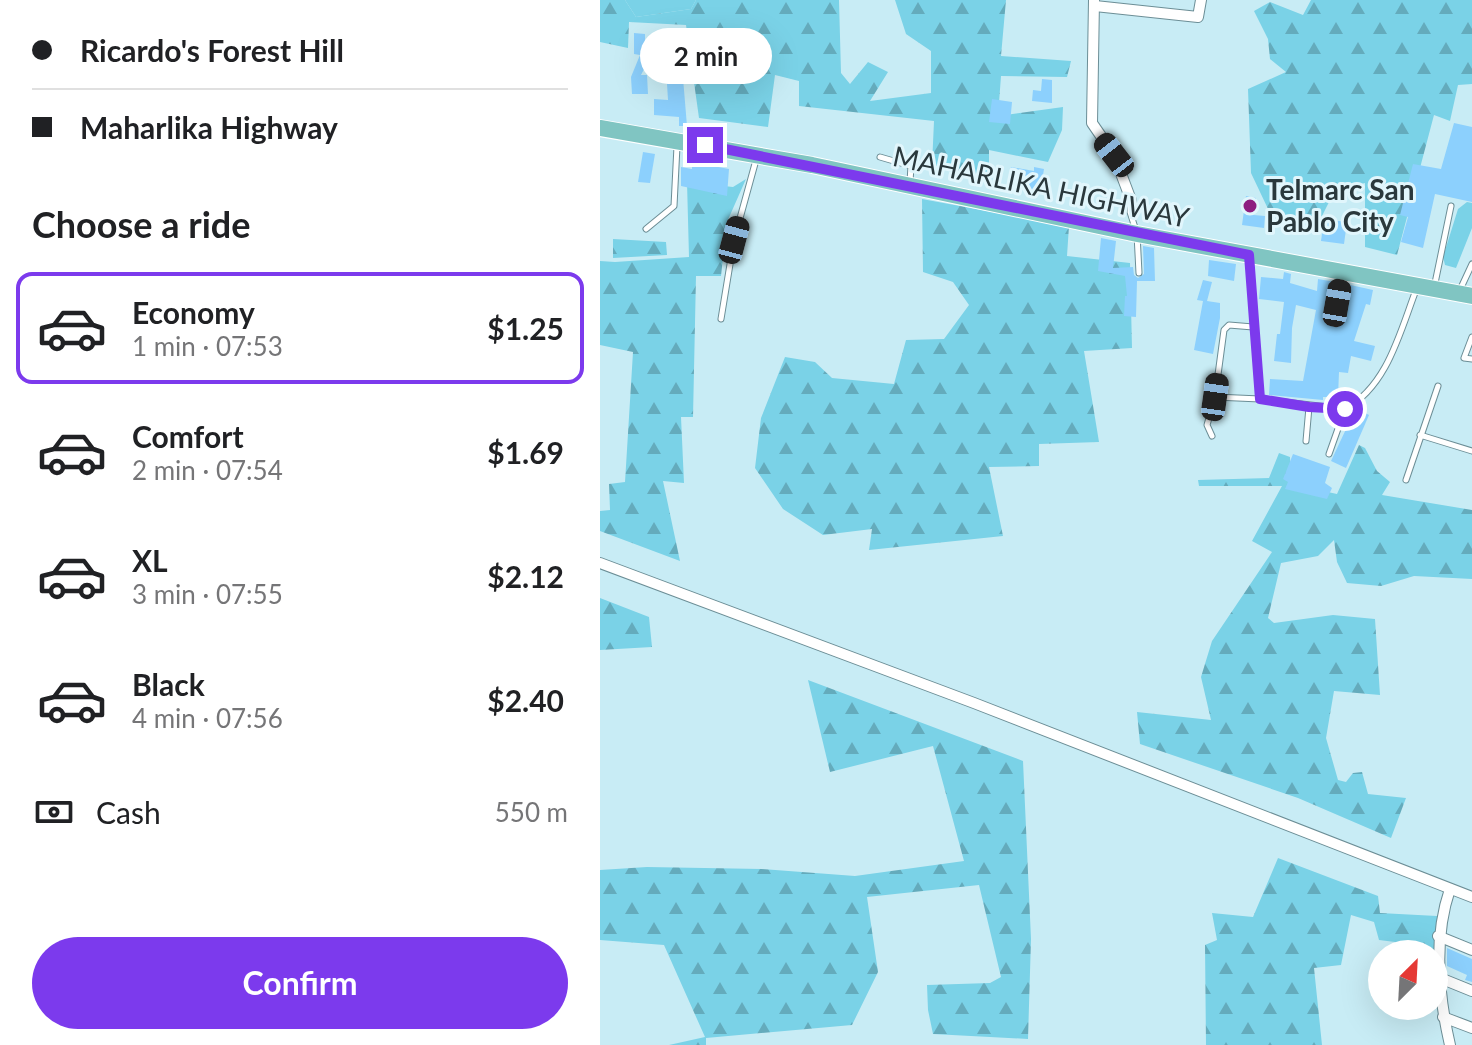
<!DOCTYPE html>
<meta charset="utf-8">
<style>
:root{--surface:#fff;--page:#f6f6f6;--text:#202124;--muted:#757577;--line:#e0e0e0;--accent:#7c3aed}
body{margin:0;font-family:Lato,sans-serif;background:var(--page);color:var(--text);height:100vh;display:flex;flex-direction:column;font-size:30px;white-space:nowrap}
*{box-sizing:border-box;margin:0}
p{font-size:26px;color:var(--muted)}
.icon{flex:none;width:44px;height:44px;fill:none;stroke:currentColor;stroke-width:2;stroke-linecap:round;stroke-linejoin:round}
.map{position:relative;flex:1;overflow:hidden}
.side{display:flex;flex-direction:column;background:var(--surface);width:600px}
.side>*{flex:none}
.banner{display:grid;align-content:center;height:176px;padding:0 32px;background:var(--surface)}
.needle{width:52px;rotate:24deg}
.buttons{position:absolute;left:768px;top:940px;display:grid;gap:16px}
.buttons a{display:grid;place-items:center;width:80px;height:80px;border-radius:50%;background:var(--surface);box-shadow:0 8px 32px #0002;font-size:40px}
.end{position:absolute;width:36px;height:36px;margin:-18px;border:10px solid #7c3aed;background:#fff;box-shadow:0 0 0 4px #fff}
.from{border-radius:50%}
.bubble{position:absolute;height:56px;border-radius:28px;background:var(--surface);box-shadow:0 8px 32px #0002;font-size:26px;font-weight:700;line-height:56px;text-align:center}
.car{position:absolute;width:24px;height:48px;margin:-24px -12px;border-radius:10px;box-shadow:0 0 6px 2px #0007;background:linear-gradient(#222 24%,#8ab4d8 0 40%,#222 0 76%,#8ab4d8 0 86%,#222 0)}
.banner b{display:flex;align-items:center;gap:28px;height:76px;font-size:30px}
.banner b+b{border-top:2px solid var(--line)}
.banner i{width:20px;height:20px;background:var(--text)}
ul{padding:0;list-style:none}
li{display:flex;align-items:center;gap:24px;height:112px;margin:0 16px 12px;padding:0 16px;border:4px solid transparent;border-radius:16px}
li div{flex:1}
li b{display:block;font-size:30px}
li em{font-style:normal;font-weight:700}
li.active{border-color:var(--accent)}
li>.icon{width:72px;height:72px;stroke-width:1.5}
h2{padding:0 32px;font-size:36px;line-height:96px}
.pay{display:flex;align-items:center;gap:20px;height:88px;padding:0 32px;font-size:30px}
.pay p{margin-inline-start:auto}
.primary-button{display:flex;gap:16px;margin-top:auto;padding:16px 32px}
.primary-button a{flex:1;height:92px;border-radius:48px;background:var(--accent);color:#fff;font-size:32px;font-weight:700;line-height:92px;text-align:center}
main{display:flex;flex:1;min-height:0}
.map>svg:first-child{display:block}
</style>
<main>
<section class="side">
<div class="banner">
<b><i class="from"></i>Ricardo's Forest Hill</b>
<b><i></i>Maharlika Highway</b>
</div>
<h2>Choose a ride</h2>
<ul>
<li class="active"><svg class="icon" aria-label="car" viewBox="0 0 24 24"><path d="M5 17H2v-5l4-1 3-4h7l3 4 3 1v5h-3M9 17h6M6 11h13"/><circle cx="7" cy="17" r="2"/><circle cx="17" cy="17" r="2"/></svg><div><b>Economy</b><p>1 min · 07:53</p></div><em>$1.25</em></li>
<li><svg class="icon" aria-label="car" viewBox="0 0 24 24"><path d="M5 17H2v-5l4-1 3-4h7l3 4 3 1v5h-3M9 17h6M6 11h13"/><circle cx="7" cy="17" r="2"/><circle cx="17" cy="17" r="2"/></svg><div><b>Comfort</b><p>2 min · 07:54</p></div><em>$1.69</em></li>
<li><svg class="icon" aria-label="car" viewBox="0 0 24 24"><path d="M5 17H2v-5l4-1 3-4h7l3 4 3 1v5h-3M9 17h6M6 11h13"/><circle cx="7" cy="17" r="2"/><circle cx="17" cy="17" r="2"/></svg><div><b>XL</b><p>3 min · 07:55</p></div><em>$2.12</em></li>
<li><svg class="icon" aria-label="car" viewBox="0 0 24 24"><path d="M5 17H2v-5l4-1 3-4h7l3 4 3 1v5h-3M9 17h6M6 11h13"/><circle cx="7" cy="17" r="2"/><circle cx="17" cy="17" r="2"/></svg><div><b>Black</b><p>4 min · 07:56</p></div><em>$2.40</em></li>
</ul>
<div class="pay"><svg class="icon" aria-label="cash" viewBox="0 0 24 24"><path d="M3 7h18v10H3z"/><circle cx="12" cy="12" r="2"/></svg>Cash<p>550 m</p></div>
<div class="primary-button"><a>Confirm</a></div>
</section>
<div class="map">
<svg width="872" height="1045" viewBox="0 0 872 1045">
<defs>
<pattern id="forest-firs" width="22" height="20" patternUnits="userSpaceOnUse" patternTransform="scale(2)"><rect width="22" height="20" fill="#7ad2e7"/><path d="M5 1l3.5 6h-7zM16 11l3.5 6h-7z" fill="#64abbc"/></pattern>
</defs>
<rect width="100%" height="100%" fill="#c8ecf5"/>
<g fill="#7ad2e7">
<path d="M25,0H96L91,9L36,17Z"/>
<path d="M867,202L872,203V228L856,268L845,265L843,257L858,209Z"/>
</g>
<g fill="url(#forest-firs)">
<path d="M0,0H25L36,17L91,9L96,0H239L241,73L250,84L268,62L288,72L270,101L331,93V51L306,34L295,0H406L401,56L471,61L467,77L401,76L398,116L463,107L462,130L448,162L389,150V179L332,165L334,121L199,106V81L175,75L168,127L99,118L86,25L29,22L28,48L0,42Z"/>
<path d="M711,0H872V84L858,85L850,121L834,115L797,255L765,247V183L735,190L715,230L701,231L669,211L651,173L648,89L686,72L670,59L668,39L654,11L670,2L703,15Z"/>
<path d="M146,179L127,222L121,276H96L93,417H81L84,483L63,481L80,561L0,531V511L10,510L9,484L25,482L33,352L0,345V261L15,262L89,257L87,182L133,187Z"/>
<path d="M322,199L469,226L467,256L530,263L532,348L484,351L499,442L439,444V466L389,467L403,536L269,550L272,529L223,535L183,509L155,468L161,418L185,357L215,362L232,378L294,384L306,340L344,339L369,305L353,282L323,272Z"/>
<path d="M13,239L66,242L67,255L13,258Z"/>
<path d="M759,445L765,448L777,471L790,482L782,495L872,510V579L814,576L781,586L747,583L737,562L734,540L718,556L681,563L668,618L674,623L733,615L775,619L780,695L734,691L726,738L738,780L746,782L753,773L762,772L768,794L806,798L791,838L698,798L540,744L537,712L611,720L601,677L612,641L672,552L652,541L682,486H599L598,480L669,478L679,453L690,457L691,484L737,494Z"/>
<path d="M0,598L49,617L52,647L0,650Z"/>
<path d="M208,680L423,761L431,939L428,1039L333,1034L328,1010L327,985L390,983L401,977L379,885L267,897L278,972L252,1025L106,1038V1045H69L105,1037L64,945L0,940V870L47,867L162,869L255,876L364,861L333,746L230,772Z"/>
<path d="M678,858L778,896L780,913L837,916L840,967H834V954H807L795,942L779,940L774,922L751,915L741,965L714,968L722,1045H606L605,945L617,940L612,913L653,917Z"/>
</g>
<g fill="#8cd0fd">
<path d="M34,33L45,34V45L49,46L48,61L41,75H47L48,94H32L31,77L40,55L34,54Z"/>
<path d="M72,33L76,66H82L87,126H79V117L54,115V99L68,100L64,34Z"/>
<path d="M442,79L452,80V103L432,101L433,90L441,91Z"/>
<path d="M392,99L412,102L410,124L389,122Z"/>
<path d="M854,123L872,127V202L835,194L823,248L801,242L808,217L800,215L813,164L841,169Z"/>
<path d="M43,152L55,154L50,183L38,182Z"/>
<path d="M92,162L129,169L127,196L81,186V167L92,169Z"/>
<path d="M411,167L434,171V167L444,169L440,193L430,191V188L408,183Z"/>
<path d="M646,196L656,198L654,215L665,216L664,228L642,225Z"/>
<path d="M724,219L747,222L744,244L721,241Z"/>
<path d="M501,238L516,241L513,268L533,267L534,275L538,278L544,274L543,246L554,248L555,281H537L536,317L524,316L525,296H527L525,276L498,271Z"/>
<path d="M609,260L636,264L634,281L608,276Z"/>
<path d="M684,272L691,274L690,283L717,291L718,279L736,282L732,303L735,308L742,305L746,284L773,290L770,305L766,304L754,341L775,346L771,361L751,356L748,373L739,372L738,397H723V400L669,395L670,379L703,381L716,310L696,305L692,328L691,363L674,361L677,334H680L684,302L659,299L661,277L683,279Z"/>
<path d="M603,280L612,282L607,301L620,303V318L613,354L594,350L603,301L597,300Z"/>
<path d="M756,408L769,415L746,468L731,461Z"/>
<path d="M693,454L730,467L725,483L732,488L727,499L685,489L688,482L683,479Z"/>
<path d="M847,948L872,959V982L865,980L867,975L847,966Z"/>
</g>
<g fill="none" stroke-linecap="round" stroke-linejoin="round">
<g stroke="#6c8e96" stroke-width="7">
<g id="lane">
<path d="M280,157L311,166L310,182"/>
<path d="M531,200L530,212L537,234L539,273"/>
<path d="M46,229L74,206L77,146"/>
<path d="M649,258L660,399L745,409"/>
<path d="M834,288L851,206"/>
<path d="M859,292L872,264"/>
<path d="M737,303L743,273"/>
<path d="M121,319L134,240L156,160"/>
<path d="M872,337L864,358L872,359"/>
<path d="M615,397L660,399"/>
<path d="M820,435L872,451"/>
<path d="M612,436L607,425L615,397L624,330L629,325L653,327"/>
<path d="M706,441L709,407"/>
<path d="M729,454L745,409C787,387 800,332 816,290"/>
<path d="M806,480L838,386"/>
</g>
</g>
<g stroke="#6c8e96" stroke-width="12">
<g id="street">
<path d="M494,0L492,123L514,155L531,200"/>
<path d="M495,6L598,17L601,0"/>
<path d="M0,563L374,703L872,897"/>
<path d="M838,936L872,950"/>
<path d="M840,978L872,991"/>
<path d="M843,1017L872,1028"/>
<path d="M850,1045C838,993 833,939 850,889"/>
</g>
</g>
<g stroke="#fff" stroke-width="18">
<path id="primary" d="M0,128L212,165L537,234L872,296"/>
</g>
<use href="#lane" stroke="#fff" stroke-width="5"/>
<use href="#street" stroke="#fff" stroke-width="10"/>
<use href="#primary" stroke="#80c5c2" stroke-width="16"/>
</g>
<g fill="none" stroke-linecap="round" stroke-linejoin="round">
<path stroke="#7c3aed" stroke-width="10" d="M105,145L649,255L660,399L709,407L745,409"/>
</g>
<circle fill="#8e1e80" stroke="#e1f6fc" stroke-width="3" cx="650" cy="206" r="8"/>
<g text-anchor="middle" stroke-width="6" stroke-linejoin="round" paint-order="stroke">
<g font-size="28" fill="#2a383c" stroke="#e1f6fc">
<text transform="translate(441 187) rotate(12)" y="10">MAHARLIKA HIGHWAY</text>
</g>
<g font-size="28" font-weight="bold" fill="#2a383c" stroke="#e1f6fc" text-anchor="start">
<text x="666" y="200">Telmarc San<tspan x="666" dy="32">Pablo City</tspan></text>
</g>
</g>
</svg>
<div class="buttons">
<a><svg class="needle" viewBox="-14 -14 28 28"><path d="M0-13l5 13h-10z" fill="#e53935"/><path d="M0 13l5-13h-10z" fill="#757577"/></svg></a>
</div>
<i class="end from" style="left:745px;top:409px"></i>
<i class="end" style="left:105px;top:145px"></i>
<div class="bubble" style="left:40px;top:28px;width:132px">2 min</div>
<i class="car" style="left:514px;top:155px;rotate:322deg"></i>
<i class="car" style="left:134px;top:240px;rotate:15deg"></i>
<i class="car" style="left:737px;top:303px;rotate:10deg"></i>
<i class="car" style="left:615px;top:397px;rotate:8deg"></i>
</div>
</main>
